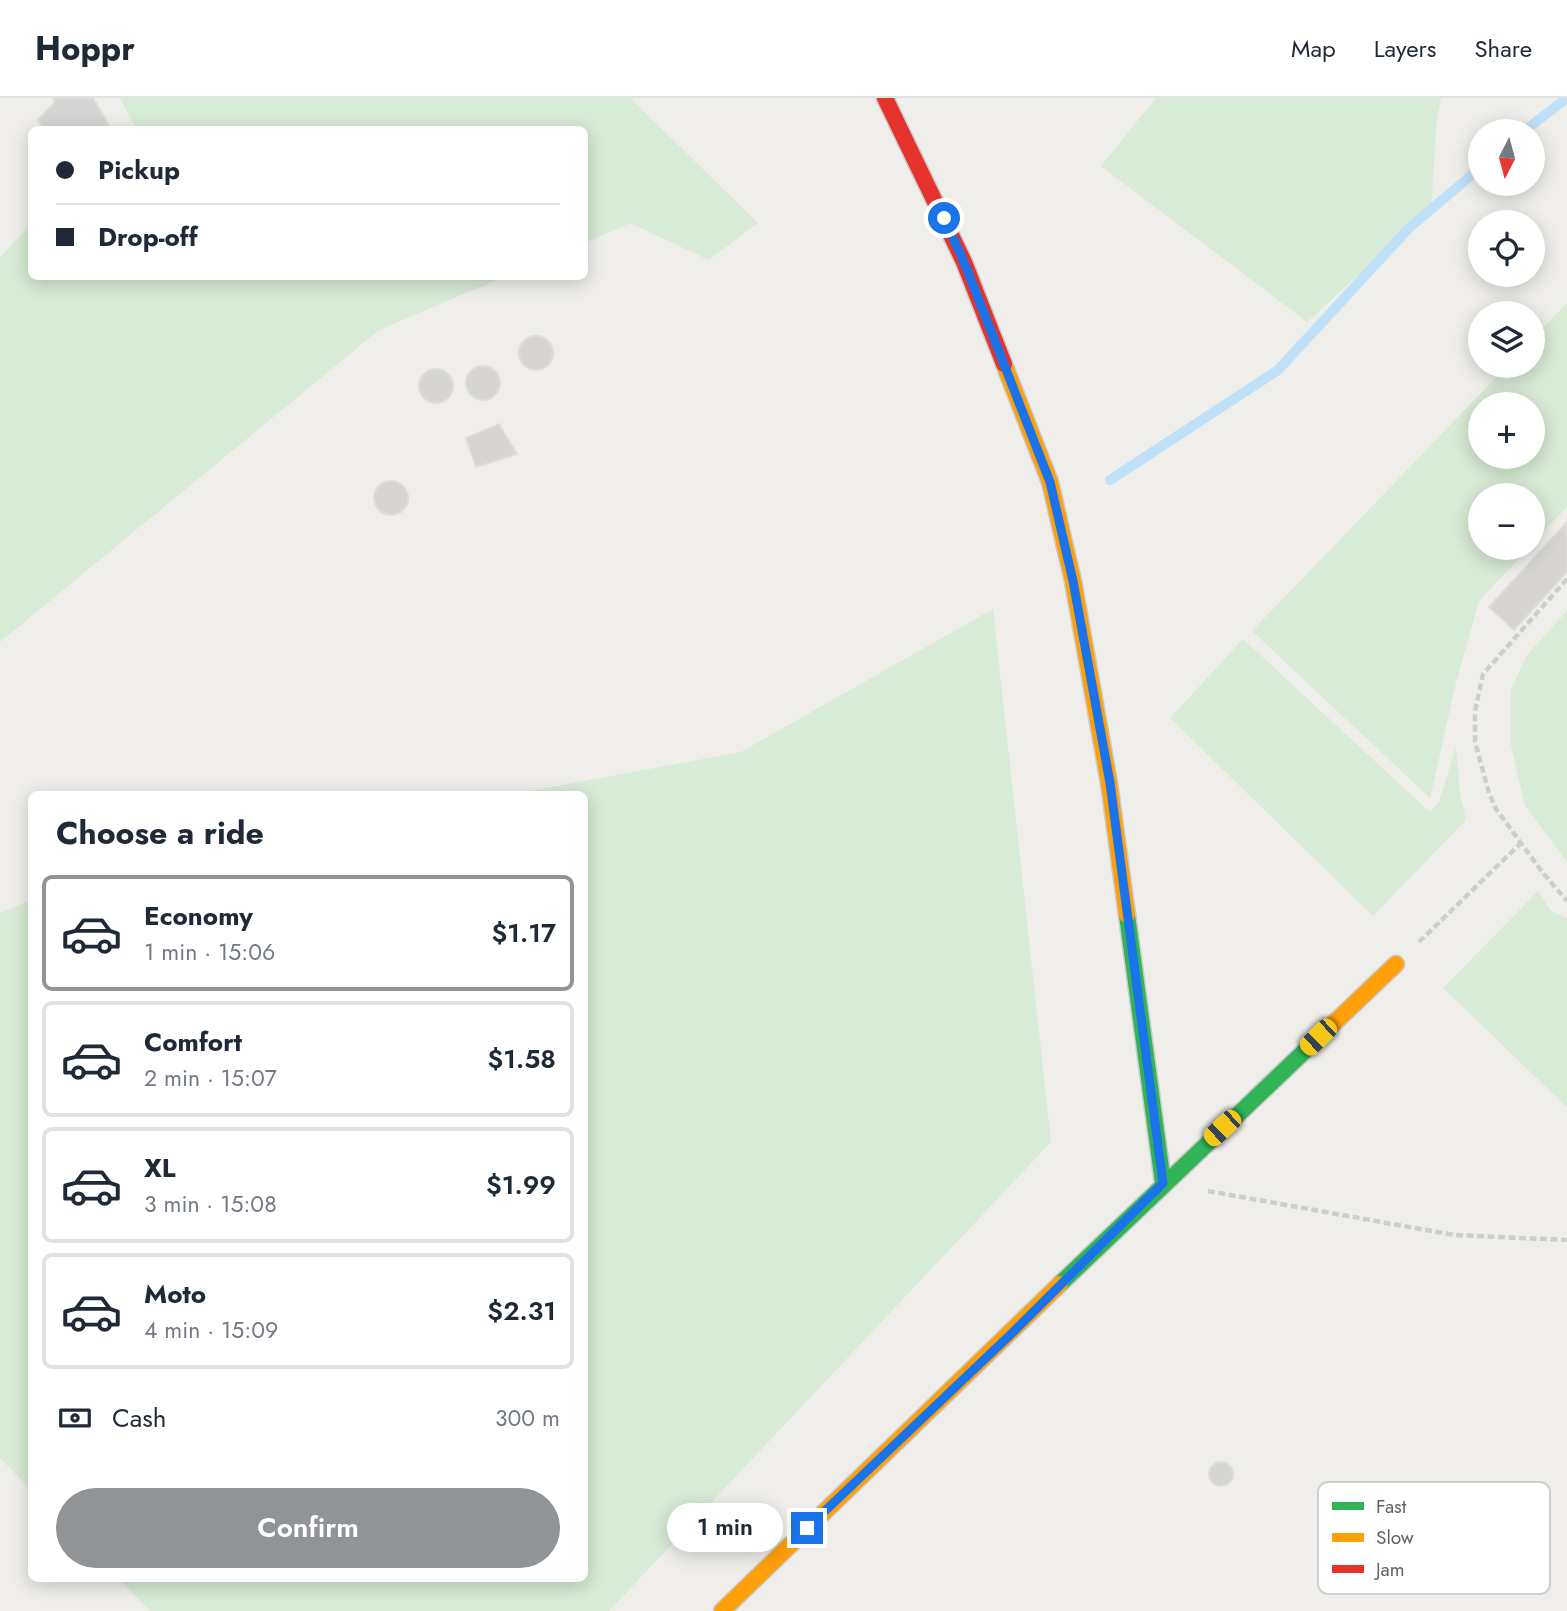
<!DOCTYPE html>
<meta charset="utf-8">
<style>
:root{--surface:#fff;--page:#f6f6f7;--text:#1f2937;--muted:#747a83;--line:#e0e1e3;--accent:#919496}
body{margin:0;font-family:Jost,sans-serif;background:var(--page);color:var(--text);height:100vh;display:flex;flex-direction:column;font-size:26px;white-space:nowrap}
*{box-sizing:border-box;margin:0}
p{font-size:23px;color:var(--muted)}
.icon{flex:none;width:38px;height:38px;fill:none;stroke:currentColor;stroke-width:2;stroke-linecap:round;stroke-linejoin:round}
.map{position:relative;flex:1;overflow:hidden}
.side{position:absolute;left:28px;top:693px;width:560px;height:791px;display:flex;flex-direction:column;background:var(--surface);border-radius:10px;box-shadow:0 4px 18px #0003}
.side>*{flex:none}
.hud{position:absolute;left:28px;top:28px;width:560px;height:154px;border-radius:10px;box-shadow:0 4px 18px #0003;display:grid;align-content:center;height:154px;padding:0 28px;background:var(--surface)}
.needle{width:46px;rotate:186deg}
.tools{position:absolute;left:1468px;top:21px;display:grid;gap:14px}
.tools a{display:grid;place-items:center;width:77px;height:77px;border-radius:50%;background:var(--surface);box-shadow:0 4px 18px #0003;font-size:35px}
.end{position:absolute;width:32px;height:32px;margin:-16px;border:9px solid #1a73e8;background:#fff;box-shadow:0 0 0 4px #fff}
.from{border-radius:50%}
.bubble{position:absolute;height:49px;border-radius:24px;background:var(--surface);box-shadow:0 4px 18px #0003;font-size:23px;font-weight:600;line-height:49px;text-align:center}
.car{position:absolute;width:21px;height:42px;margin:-21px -10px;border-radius:9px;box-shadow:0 0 5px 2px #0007;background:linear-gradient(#f5c518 24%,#345 0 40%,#f5c518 0 76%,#345 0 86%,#f5c518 0)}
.hud b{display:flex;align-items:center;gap:24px;height:66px;font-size:26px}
.hud b+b{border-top:2px solid var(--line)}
.hud i{width:18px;height:18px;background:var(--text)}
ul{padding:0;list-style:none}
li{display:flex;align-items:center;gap:21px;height:116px;margin:0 14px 10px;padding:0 14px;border:4px solid var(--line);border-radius:10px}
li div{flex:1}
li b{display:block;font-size:26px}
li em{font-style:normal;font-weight:600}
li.active{border-color:var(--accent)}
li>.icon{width:63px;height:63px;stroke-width:1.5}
h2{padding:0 28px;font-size:32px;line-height:84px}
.pay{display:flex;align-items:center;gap:18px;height:77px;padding:0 28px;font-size:26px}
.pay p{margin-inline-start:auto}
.primary-button{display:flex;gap:14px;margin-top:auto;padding:14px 28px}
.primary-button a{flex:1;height:80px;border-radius:42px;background:var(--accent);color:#fff;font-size:28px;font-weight:600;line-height:80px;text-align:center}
header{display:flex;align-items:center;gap:42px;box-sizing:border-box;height:98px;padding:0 35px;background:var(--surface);border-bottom:2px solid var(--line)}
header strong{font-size:33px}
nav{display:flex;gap:38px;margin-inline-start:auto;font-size:24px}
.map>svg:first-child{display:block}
</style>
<header>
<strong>Hoppr</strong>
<nav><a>Map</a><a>Layers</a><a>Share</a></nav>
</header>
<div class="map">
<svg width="1567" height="1513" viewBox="0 0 1567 1513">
<rect width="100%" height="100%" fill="#efeeea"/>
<g fill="#d8ebd6" fill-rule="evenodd">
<path d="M120,0H630L758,125L709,162L630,125L585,145L584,32L136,31Z"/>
<path d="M1156,0H1441L1437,22L1431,111L1307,224L1101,68Z"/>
<path d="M31,125L32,178L504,179L379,232L0,544V160Z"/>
<path d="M1567,205V409L1533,445V397H1480V450H1529L1479,503L1456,585L1430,700L1252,533L1507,268H1533V240ZM1533,306V359H1480V306Z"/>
<path d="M993,511L1051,1044L609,1513H150L118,1481L584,1480V696H514L741,654Z"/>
<path d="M1567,513V764L1525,708L1511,648V591L1527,557Z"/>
<path d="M1243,541L1430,714L1439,704L1456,649L1460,696L1466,722L1373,818L1170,620Z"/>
<path d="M1538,793L1551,813L1567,820V1009L1443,890Z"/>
<path d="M31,802V1392L0,1360V815Z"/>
</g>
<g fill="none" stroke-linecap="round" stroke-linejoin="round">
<g stroke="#bfe0f9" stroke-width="10">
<path d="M1524,33L1567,0"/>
<path d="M1110,382L1278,272L1409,130L1480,70"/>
</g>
</g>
<g fill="#d6d5d3" stroke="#deddd9" stroke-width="2">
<path d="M53,0H93L109,27L102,32H44L38,22L55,4Z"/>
<circle cx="536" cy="255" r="17"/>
<circle cx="483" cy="285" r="17"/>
<circle cx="436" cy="288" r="17"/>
<path d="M499,326L517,356L476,369L466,340Z"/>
<circle cx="391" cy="400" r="17"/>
<path d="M1567,424V474L1514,532L1489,509Z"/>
<circle cx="1221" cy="1376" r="12"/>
</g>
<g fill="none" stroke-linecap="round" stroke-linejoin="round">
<g stroke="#cacacb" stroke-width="19">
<g id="fast">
<path d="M1127,817L1163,1085"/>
<path d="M1060,1186L1310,948"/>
</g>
</g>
<g stroke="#cacacb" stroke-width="19">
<g id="slow">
<path d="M1004,266L1050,384L1073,483L1109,685L1127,817"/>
<path d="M1310,948L1396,866"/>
<path d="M722,1513L1060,1186"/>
</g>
</g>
<g stroke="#cacacb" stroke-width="19">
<path id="jam" d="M885,0L964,164L1004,266"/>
</g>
<g stroke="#cacfcc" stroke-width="4.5" stroke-dasharray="7 3.5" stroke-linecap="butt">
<path d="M1567,481L1483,576L1475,613V644L1489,695L1496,711L1543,775L1567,803"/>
<path d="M1419,844L1521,745"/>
<path d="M1208,1093L1454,1137L1567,1142"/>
</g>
<use href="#fast" stroke="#30b455" stroke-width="16"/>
<use href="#slow" stroke="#ff9f0a" stroke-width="16"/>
<use href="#jam" stroke="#e5322d" stroke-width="16"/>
</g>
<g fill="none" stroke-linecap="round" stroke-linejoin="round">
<path stroke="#1a73e8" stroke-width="9" d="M807,1430L1010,1237L1163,1085L1110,685L1073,483L1050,384L964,164L944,120"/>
</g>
<rect x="1318" y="1384" width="232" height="112" rx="10" fill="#fff" stroke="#cfd0d2" stroke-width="2"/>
<rect x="1332" y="1404" width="32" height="8" fill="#30b455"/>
<rect x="1332" y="1435" width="32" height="9" fill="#ff9f0a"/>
<rect x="1332" y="1467" width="32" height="8" fill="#e5322d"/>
<g font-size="19" fill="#5f6368">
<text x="1376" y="1415">Fast</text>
<text x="1376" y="1446">Slow</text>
<text x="1376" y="1478">Jam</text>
</g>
</svg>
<div class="tools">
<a><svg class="needle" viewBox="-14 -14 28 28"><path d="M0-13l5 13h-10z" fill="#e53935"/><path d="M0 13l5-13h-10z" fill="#747a83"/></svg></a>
<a><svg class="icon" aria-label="locate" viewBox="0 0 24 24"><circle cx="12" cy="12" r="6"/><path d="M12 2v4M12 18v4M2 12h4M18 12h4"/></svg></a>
<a><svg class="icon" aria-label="layers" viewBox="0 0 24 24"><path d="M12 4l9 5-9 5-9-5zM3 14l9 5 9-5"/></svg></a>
<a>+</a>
<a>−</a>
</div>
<i class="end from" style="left:944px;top:120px"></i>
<i class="end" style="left:807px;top:1430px"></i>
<div class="bubble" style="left:667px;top:1405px;width:116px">1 min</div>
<i class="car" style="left:1318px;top:939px;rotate:226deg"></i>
<i class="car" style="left:1222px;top:1030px;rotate:227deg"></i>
<div class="hud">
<b><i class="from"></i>Pickup</b>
<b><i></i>Drop-off</b>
</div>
<section class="side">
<h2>Choose a ride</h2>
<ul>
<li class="active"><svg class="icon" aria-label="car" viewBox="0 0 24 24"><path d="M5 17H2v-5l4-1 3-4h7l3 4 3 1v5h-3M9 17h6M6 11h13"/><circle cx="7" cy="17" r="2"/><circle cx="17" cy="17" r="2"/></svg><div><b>Economy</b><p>1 min · 15:06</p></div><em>$1.17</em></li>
<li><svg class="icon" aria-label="car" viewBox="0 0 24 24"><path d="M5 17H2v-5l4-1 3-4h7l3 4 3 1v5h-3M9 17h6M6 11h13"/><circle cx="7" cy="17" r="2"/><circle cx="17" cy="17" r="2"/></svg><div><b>Comfort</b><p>2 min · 15:07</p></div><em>$1.58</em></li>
<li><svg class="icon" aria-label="car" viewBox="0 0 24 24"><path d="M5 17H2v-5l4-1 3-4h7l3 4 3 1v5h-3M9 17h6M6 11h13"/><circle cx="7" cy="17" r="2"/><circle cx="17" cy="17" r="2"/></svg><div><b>XL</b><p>3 min · 15:08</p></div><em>$1.99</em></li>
<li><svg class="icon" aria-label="car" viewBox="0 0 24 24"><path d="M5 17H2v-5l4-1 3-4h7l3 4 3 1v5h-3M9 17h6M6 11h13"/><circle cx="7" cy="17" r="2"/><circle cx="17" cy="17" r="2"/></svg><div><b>Moto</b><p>4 min · 15:09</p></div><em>$2.31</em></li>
</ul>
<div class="pay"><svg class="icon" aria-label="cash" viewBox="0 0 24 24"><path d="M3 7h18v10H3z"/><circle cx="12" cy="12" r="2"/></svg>Cash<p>300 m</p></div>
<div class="primary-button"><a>Confirm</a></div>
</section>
</div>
